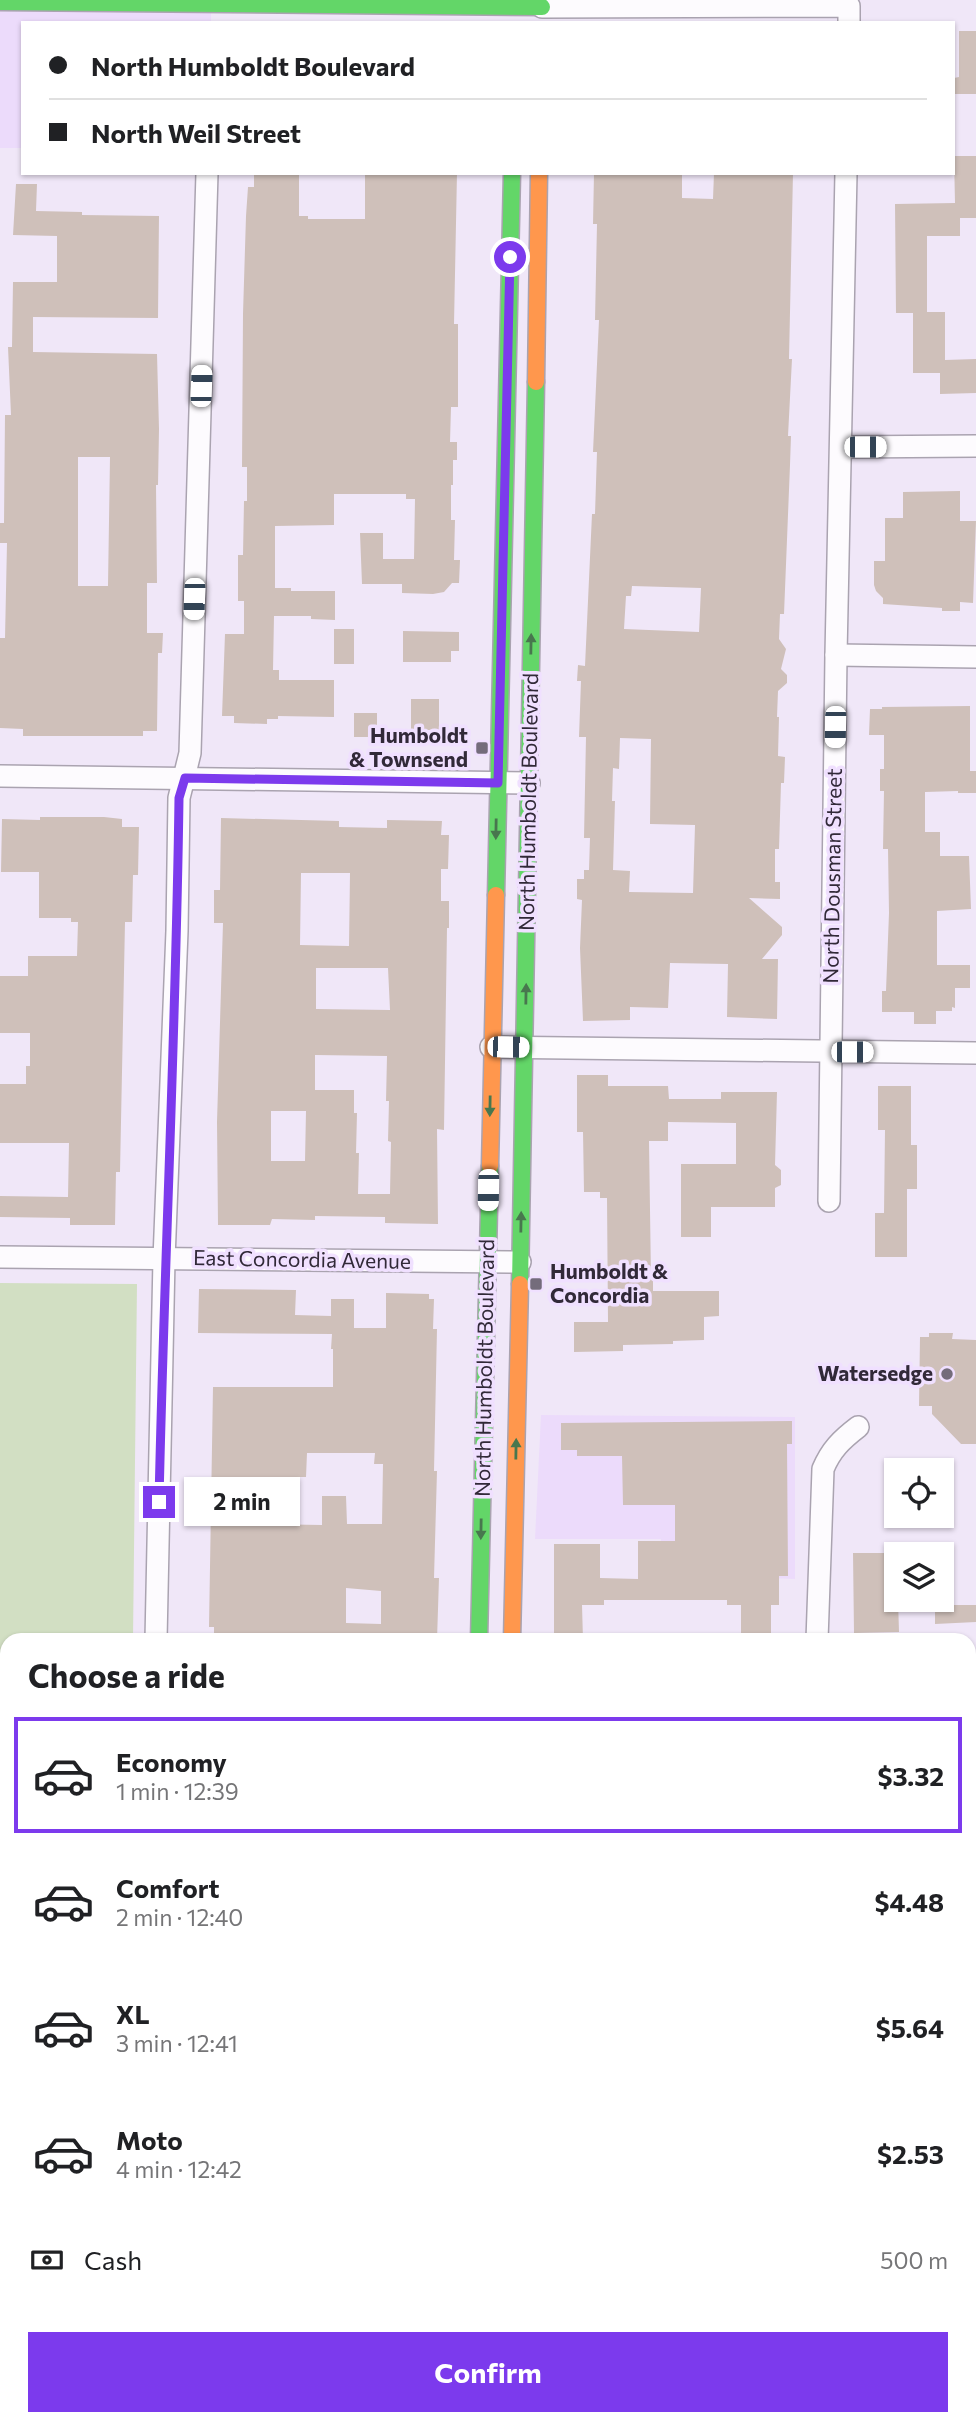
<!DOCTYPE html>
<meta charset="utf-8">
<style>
:root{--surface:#fff;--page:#f2f2f2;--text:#202124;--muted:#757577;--line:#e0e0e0;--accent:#7c3aed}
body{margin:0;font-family:Commissioner,sans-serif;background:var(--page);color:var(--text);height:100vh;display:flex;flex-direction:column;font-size:26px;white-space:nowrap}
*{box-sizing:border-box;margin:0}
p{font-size:23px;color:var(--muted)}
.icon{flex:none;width:38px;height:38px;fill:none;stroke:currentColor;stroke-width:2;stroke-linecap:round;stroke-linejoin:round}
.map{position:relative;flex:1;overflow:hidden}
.sheet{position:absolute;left:0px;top:1633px;width:976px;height:793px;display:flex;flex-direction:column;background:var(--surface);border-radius:21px 21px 0 0;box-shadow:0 2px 5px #0004}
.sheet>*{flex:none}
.top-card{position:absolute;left:21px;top:21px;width:934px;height:154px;border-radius:0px;box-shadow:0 2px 5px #0004;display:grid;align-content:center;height:154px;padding:0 28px;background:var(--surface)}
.tools{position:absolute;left:884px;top:1458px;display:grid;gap:14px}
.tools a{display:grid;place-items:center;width:70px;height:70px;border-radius:0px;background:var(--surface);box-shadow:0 2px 5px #0004;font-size:35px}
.end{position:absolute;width:32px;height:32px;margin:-16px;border:9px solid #7c3aed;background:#fff;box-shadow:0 0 0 4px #fff}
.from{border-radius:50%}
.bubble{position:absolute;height:49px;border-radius:0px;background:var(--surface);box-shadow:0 2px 5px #0004;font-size:23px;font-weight:700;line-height:49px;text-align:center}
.car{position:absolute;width:21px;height:42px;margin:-21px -10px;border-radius:9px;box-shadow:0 0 5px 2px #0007;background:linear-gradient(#fff 24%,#345 0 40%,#fff 0 76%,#345 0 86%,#fff 0)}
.top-card b{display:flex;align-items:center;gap:24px;height:66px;font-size:26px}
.top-card b+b{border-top:2px solid var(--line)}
.top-card i{width:18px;height:18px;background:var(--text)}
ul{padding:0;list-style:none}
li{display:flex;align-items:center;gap:21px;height:116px;margin:0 14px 10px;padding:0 14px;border:4px solid transparent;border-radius:0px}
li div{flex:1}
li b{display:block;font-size:26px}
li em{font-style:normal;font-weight:700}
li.selected{border-color:var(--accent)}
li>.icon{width:63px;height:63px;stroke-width:1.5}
h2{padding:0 28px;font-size:32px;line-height:84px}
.pay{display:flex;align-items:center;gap:18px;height:77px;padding:0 28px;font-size:26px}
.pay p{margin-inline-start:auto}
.cta{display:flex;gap:14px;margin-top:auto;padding:14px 28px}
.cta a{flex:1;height:80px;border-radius:0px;background:var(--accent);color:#fff;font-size:28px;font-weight:700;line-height:80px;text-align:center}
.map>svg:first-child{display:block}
</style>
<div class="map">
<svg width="976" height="2424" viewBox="0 0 976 2424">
<rect width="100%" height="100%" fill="#f0e7f8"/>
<g fill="#ecdbfb">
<path d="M0,2L211,5V23H23V148H0Z"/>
<path d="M541,1415L795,1417V1579L659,1574L661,1539H535Z"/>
<path d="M970,1908H976V2424H961V2419L970,2418Z"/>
<path d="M0,2212H7V2418H126V2424H0Z"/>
</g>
<path fill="#d2dfc3" d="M0,1283L137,1284L133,1640H7V1743H0Z"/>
<g fill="#cfc0ba" fill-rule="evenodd">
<path d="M959,31H976V94H954V78L959,77Z"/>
<path d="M954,156H976V218H960V236H927V312H945V360L976,359V393L940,394V373H913V313H896L895,204L955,203Z"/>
<path d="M254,173H299V216H308V219H365V173H457L454,324H458V407H451L450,442H457V460H453V485H451V520H455L454,560H460L459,583H452L444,592L433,594L402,593V584H362L360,533H383V559H414L415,499H406V494H334V525L275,526V588H291V591H335V620L311,619V616H274L273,670H279V680H334V717L278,716V719H267V724L234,723V716H222L225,634H244V601H238V555H243L244,501H247V467H242L243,314L246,216L248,187H254Z"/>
<path d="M594,173H682V198L713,199L714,173H793L789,359H792L788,436H791L790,465L784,614H780L779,639L786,649L781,669L787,675V683L778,691L777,717H779L778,756L785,757L784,783H781L779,849H775V882H780V899L749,898L782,927V935L762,959H778L777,1019L727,1017L728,964L670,963L668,1008L630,1007V1020L583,1021L580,948L582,900L577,899V879H584V870H589L590,838H584L586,737H579L581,681H577L578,665L585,666L592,514H595L597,452H593L599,320H595L597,224H593ZM632,586L701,588L699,632L624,629L626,596H631ZM620,738L651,739L650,824L695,825L693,893L629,892L630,871L613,870L615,801H612L613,768L619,769Z"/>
<path d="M16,184H37L36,211L82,212V215L159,216L158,318L33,317V352L157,354L159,429L158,485H156L157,583H147V633H163L162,653H158L157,731H143V736H23V729L0,728V638H5L7,543H0V523H4L5,415H11L8,347H12L13,282H57V236L13,235ZM78,457H110L108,586H78Z"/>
<path d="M960,491V521H976L973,603L960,602V611H942V608L883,604V598L876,591L874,585V561H885V518H903V492Z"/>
<rect x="334" y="629" width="20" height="35"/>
<path d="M403,631L459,632V651H451V662H403Z"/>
<rect x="411" y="699" width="28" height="31"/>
<path d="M970,706V771H976V793H958V791L925,792V832H940V856H969L971,909L937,911V965H970V988H955V1008L952,1007V1011H936V1024H914V1012H882V991H886L889,913L888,849H883L884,791H880V769H884V735H869L870,709H882V707Z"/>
<rect x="354" y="713" width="23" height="24"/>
<path d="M40,817H104L122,819V827H139L138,875H133L132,922H125L120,1172H116L115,1225H70V1218L0,1217V1196L68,1197L69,1143H0V1084H26V1066H30V1033H0V976H28V956H77L78,922H71V918H39V872H1L2,819L40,820Z"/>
<path d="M221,818L339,821V827L387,828V820L442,821L441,835H449L448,869H441V901H449V928H447L444,1130L437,1129L438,1224L385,1223V1217L315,1216V1220L272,1219L270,1225H218L217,1122L223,923H214V890H220ZM301,873H350L349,946L300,945ZM316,968H388L390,1010L316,1009ZM315,1055L387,1056L386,1101H389L388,1141L391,1142L390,1194H358L359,1153H356L357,1113H354V1090H315ZM271,1111H306L305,1161H271Z"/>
<path d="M577,1075H608V1086H668L669,1099H721V1092H777L775,1165L781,1170V1185L775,1188V1207H711V1237H681V1164H736V1123L668,1122V1141H649L651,1278H653V1291H719V1316L704,1317V1340L673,1341V1344L623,1345V1351L574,1352V1322H608L607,1198H600V1192H584L583,1132H577Z"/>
<path d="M878,1086H911V1145H917V1189H907V1257H875V1213H884L885,1130H878Z"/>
<path d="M199,1289L296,1290L295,1315L331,1316V1299H354V1328H386V1293L429,1294V1299H434L433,1329H437L434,1471H437L434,1578H439L437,1640H326V1633H260L259,1640L214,1639V1627H209L213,1387H333V1349H331L332,1334L198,1333ZM307,1453H375L374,1464H383L382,1524H347L346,1496H322V1525L263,1524L265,1477H306ZM346,1588L381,1591V1624L346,1623Z"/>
<path d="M929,1333H953L952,1339L976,1340V1444H961L932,1414V1406H919L920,1337H929Z"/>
<path d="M792,1421V1444H787L788,1576H779V1605H771V1634H741V1605H727V1600H604V1605H582L583,1640H554V1544H600V1578L638,1579V1541H675V1505H623L622,1456H577V1450H561V1423Z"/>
<path d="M853,1553H892V1588H896V1600H898L899,1632L854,1633Z"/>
<path d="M935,1600H954V1605H976V1622L935,1624Z"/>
</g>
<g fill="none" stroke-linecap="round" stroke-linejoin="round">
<g stroke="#aaa3b0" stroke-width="24">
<g id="street">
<path d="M542,7L849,6V23"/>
<path d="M842,447L976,446"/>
<path d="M836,655L976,657"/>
<path d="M0,776L529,783"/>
<path d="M491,1047L976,1053"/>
<path d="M829,1201L836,655L846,173"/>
<path d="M0,1257L520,1262"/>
<path d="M156,1640L164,1259L177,931L179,798L190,753L207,173"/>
<path d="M817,1640L823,1469C831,1450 841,1440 858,1427"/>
<path d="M0,1891H7"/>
<path d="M970,1894H976"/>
<path d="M141,2424V2418"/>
<path d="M799,2424V2418"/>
</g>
</g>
<g stroke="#aaa3b0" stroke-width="19">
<g id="fast">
<path d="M0,2L542,7"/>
<path d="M496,895L512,173"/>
<path d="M520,1284L536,382"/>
<path d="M479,1640L490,1166"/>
</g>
</g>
<g stroke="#aaa3b0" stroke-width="19">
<g id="slow">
<path d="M536,382L539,173"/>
<path d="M490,1166L496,895"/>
<path d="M512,1640L520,1284"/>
<path d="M463,2418V2424"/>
</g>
</g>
<g stroke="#aaa3b0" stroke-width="19">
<path id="jam" d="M493,2418V2424"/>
</g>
<use href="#street" stroke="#fdfbfe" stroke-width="21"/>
<use href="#fast" stroke="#63d668" stroke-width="16"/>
<use href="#slow" stroke="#ff974d" stroke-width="16"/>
<use href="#jam" stroke="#b3261e" stroke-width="16"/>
</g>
<defs><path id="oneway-solid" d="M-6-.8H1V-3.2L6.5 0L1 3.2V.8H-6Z" transform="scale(1.75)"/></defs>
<g fill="#48774e">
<use href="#oneway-solid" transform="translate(531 644) rotate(-89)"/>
<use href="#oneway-solid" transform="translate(496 829) rotate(91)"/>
<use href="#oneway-solid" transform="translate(526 994) rotate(-89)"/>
<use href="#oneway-solid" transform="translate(490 1106) rotate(91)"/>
<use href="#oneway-solid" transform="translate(521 1222) rotate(-89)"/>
<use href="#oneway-solid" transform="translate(516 1449) rotate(-89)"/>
<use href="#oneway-solid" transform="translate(481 1529) rotate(91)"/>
</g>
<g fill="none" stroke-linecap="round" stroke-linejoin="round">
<path stroke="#7c3aed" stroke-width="9" d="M159,1502C164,1267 176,1033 179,798L185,778L498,783L510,257"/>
</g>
<g fill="#746c7b" stroke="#f0e0ff" stroke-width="2.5">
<rect x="475" y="741" width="14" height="14" rx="3.5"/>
<rect x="529" y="1277" width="14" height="14" rx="3.5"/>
<circle cx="947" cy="1374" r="7"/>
</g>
<g text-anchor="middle" stroke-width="7" stroke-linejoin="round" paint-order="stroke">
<g font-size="21" font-weight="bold" fill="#312938" stroke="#f0e0ff" text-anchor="end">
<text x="468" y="743">Humboldt<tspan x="468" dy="24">&amp; Townsend</tspan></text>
<text x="550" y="1279" text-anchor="start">Humboldt &amp;<tspan x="550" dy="24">Concordia</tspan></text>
<text x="933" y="1381">Watersedge</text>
</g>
<g font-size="21" fill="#312938" stroke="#f0e0ff">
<text transform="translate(529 802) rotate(-89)" y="7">North Humboldt Boulevard</text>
<text transform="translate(833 876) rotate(-89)" y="7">North Dousman Street</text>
<text transform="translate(302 1260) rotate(1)" y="7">East Concordia Avenue</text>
<text transform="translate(485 1368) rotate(-89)" y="7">North Humboldt Boulevard</text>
</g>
</g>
</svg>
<div class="tools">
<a><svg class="icon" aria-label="locate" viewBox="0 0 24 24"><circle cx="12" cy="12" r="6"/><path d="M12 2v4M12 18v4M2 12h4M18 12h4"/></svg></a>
<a><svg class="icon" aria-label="layers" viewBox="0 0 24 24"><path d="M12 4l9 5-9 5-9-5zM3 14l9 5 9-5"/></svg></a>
</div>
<i class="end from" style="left:510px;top:257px"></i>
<i class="end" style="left:159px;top:1502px"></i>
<div class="bubble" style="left:184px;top:1477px;width:116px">2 min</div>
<i class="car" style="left:201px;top:386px;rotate:2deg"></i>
<i class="car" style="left:865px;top:447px;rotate:90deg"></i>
<i class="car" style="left:194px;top:599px;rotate:182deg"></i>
<i class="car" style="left:835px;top:727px;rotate:181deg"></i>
<i class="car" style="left:508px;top:1047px;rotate:91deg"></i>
<i class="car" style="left:852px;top:1052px;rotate:90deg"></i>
<i class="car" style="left:488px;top:1190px;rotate:181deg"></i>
<div class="top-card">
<b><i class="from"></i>North Humboldt Boulevard</b>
<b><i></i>North Weil Street</b>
</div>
<section class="sheet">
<h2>Choose a ride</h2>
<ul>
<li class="selected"><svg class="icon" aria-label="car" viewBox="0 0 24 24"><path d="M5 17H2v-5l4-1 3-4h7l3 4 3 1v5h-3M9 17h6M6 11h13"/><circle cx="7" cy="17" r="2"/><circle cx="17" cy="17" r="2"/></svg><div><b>Economy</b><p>1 min · 12:39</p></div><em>$3.32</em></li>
<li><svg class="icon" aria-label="car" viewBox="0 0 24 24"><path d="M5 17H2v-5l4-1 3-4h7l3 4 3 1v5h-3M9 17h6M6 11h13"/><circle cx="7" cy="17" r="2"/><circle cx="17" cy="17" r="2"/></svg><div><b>Comfort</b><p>2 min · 12:40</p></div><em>$4.48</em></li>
<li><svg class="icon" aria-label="car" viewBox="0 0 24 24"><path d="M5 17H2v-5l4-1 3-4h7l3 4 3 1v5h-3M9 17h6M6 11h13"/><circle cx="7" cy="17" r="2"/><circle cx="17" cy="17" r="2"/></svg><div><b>XL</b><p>3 min · 12:41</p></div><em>$5.64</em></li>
<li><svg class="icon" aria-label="car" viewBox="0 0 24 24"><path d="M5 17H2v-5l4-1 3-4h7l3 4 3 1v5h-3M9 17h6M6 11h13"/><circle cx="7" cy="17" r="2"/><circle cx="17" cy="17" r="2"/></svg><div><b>Moto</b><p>4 min · 12:42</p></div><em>$2.53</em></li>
</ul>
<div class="pay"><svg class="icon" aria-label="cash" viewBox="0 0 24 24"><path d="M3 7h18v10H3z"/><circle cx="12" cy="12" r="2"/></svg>Cash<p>500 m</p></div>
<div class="cta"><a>Confirm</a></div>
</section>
</div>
